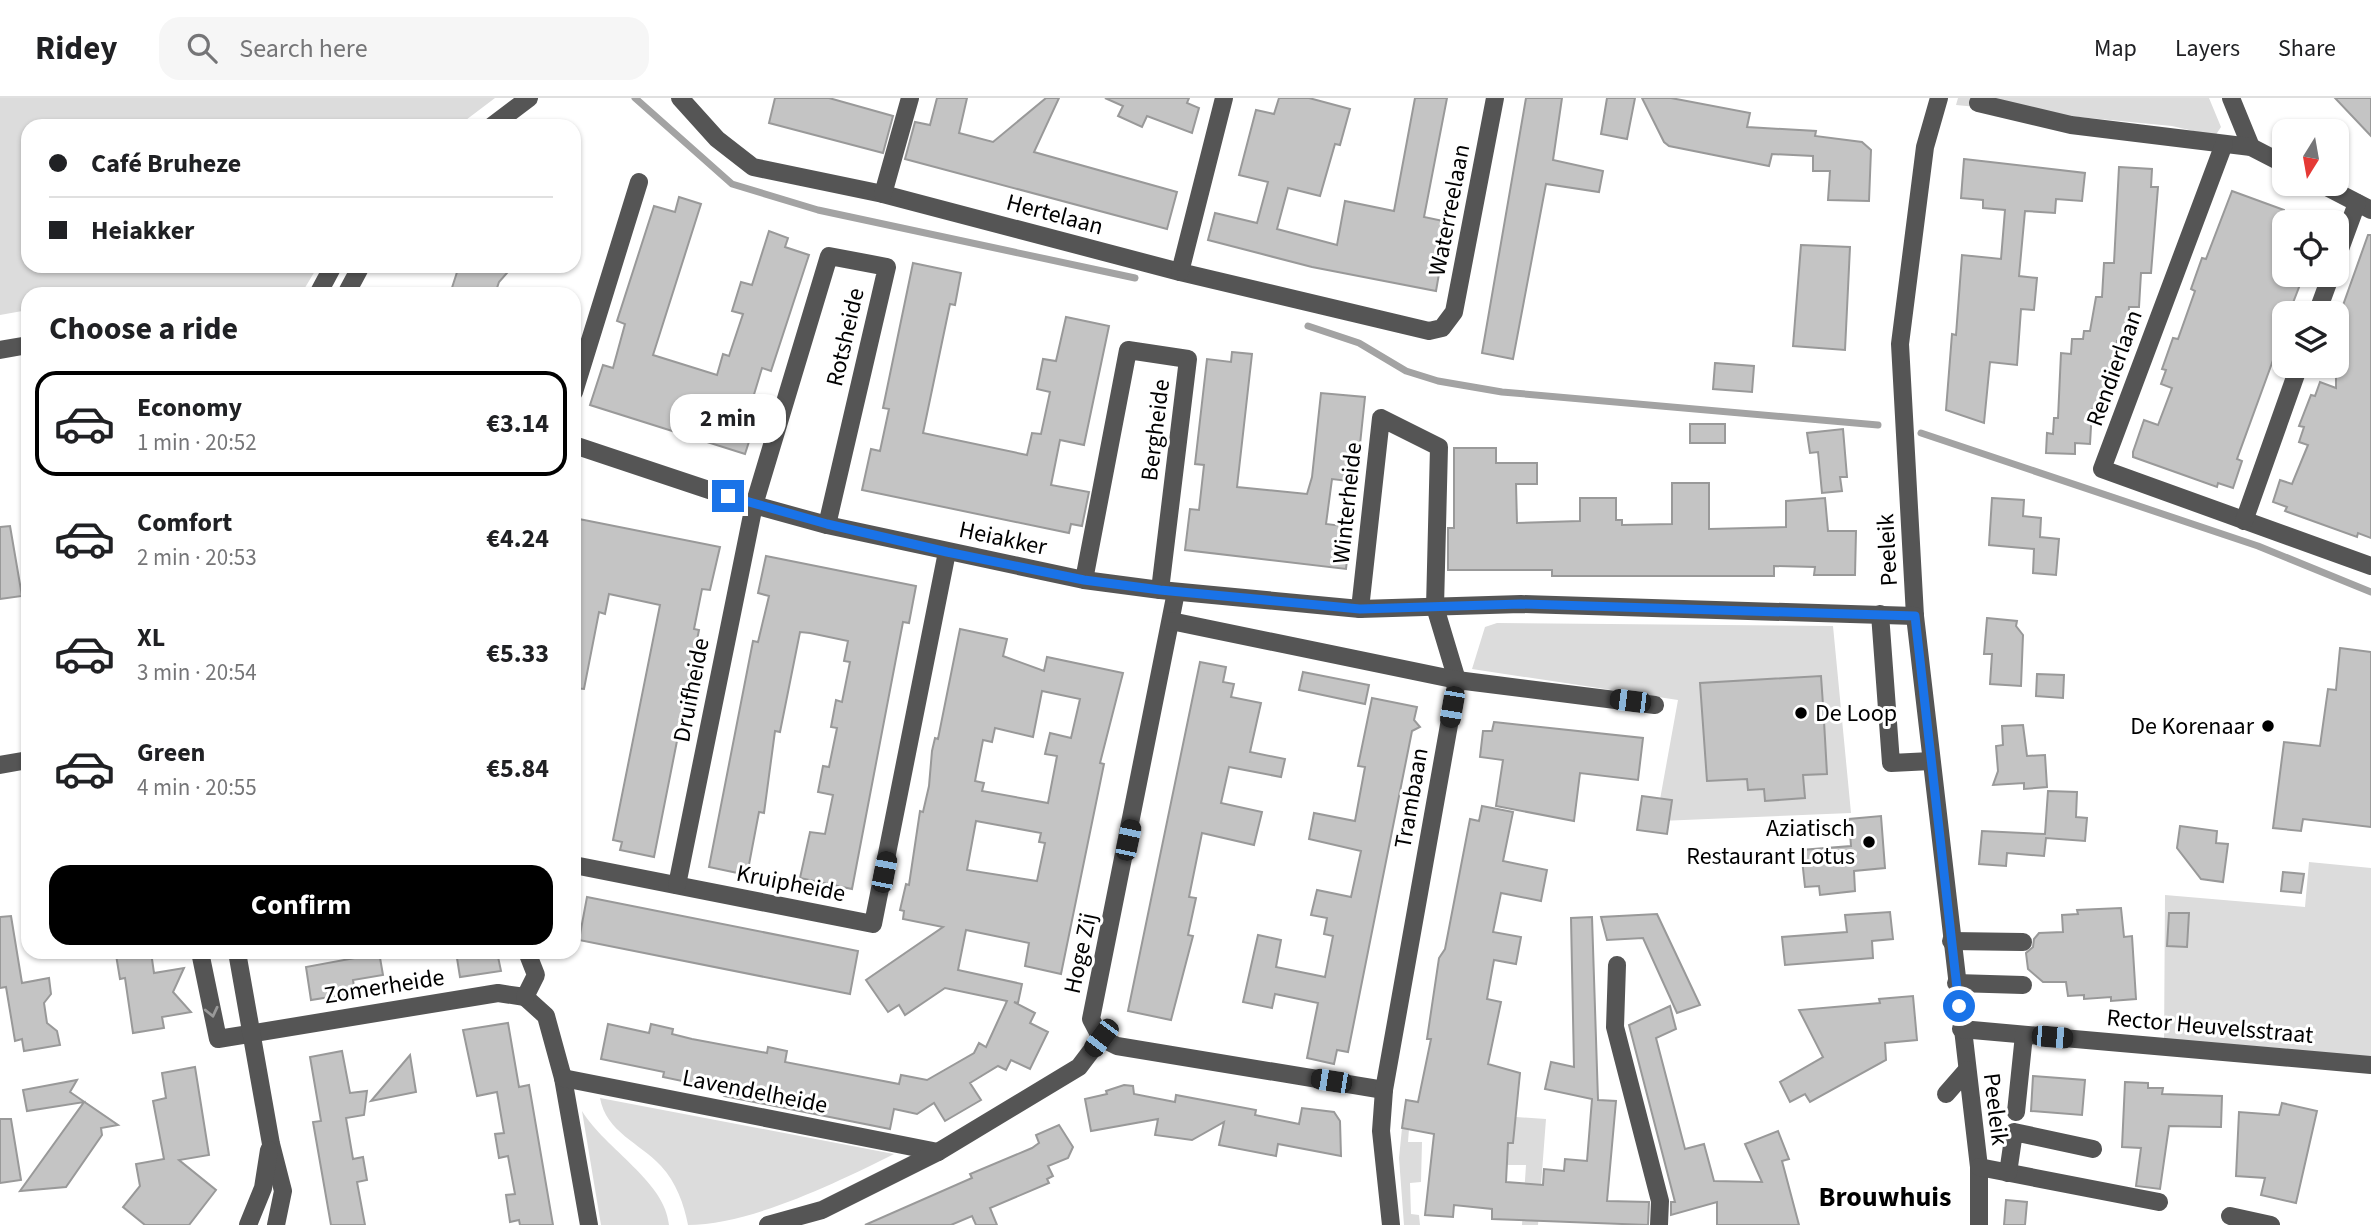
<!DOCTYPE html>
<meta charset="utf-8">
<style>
:root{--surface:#fff;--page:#f6f6f6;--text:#202124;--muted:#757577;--line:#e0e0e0;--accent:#000}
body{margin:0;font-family:"Source Sans 3",sans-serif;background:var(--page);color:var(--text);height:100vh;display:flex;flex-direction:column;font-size:26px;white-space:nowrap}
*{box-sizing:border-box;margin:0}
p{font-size:23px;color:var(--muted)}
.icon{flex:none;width:38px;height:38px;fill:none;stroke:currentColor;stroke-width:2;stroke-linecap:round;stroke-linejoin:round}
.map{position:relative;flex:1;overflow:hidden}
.sheet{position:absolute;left:21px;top:189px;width:560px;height:672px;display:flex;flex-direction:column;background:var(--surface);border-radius:21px;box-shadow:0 2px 5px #0004}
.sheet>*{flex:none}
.hud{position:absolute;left:21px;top:21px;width:560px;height:154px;border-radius:21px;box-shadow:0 2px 5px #0004;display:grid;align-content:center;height:154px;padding:0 28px;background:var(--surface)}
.needle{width:46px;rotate:191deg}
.controls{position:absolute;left:2272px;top:21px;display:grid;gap:14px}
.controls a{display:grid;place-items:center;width:77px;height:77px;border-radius:14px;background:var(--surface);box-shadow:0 2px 5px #0004;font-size:35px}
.end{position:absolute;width:32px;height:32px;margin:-16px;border:9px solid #1a73e8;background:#fff;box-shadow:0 0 0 4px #fff}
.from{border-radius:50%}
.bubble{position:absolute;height:49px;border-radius:21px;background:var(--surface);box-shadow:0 2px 5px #0004;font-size:23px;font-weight:700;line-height:49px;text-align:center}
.car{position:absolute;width:21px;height:42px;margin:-21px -10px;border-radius:9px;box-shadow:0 0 5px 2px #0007;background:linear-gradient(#222 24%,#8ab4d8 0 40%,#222 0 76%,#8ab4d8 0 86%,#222 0)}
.hud b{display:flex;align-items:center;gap:24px;height:66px;font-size:26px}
.hud b+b{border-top:2px solid var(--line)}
.hud i{width:18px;height:18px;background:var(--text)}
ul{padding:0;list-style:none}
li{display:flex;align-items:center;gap:21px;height:105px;margin:0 14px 10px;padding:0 14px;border:4px solid transparent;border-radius:21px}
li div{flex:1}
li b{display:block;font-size:26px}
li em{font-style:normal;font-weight:700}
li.current{border-color:var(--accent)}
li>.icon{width:63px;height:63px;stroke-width:1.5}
h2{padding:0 28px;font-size:32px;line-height:84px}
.button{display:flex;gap:14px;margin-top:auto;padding:14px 28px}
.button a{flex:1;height:80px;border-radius:21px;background:var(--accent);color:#fff;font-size:28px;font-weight:700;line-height:80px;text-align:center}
header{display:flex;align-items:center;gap:42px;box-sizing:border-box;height:98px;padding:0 35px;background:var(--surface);border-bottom:2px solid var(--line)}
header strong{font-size:33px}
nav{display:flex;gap:38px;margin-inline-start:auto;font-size:24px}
.search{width:490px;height:63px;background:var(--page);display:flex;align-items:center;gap:18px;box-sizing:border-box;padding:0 24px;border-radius:21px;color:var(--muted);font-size:26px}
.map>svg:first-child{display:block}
</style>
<header>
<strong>Ridey</strong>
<div class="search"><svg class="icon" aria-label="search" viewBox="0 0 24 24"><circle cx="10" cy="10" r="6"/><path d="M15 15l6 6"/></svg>Search here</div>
<nav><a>Map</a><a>Layers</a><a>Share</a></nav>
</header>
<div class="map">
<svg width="2371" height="1127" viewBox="0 0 2371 1127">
<rect width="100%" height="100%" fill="#fff"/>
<g fill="#dcdcdc">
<path d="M0,0H495L458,28H28V168H318L303,193L281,190L266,196H28V212L0,217Z"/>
<path d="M1958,0H2209L2221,29L2215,38L2172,28L1956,7Z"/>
<path d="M1497,525L1833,528L1851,715L1660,723L1659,707L1678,602L1472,571L1485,529Z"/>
<path d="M2309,764L2371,770V968L2164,949L2165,797L2305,809Z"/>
<path d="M600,1000L894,1056C838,1084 750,1127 688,1127C684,1106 676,1084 661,1068C640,1045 606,1034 600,1000Z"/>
<path d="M582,1013C606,1052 665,1083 669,1127H601Z"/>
<path d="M1516,1019L1546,1021L1538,1127H1522L1526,1067H1507L1493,1045H1513Z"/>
<path d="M1402,1030L1409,1031L1408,1044H1422L1421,1084L1410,1085L1411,1116L1419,1117L1420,1127H1404L1399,1060Z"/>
</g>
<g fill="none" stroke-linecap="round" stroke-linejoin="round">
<g stroke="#a3a3a3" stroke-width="7">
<path d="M635,0L732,86L818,112L1135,180"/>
<path d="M1308,228L1359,245L1406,273L1438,283L1502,294L1878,327"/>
<path d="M1921,335L2258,448L2371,494"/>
</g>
</g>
<g fill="#c4c4c4" stroke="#999" stroke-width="2" fill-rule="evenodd">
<path d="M775,0H829L893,18L883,55L769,25Z"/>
<path d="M937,0H967L959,35L993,44L1046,0H1059L1034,54L1177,94L1167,131L905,61L915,24L930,27Z"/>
<path d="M1105,0H1189L1187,5L1199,10L1192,35L1147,18L1142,29L1118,18L1123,8Z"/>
<path d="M1279,0H1309L1350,11L1340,47L1335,46L1320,98L1288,90L1277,131L1337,147L1345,103L1394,113L1415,0H1447L1424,119L1448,124L1436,193L1312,169L1208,142L1215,115L1257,125L1268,84L1239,77L1256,12L1274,16Z"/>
<path d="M1526,0H1562L1553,62L1603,73L1599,94L1546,86L1513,261L1482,255Z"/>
<path d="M1607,0H1635L1627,41L1601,36Z"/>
<path d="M1642,0H1671L1750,15L1747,29L1816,33L1815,38L1862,44L1871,52L1869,103L1828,102L1830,73H1813V58L1772,56L1769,68L1669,48L1664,44Z"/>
<path d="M2335,0H2371V38Z"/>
<path d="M1964,61L2085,75L2082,103L2056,101L2055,115L2025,113L2019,178L2037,180L2034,212L2021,211L2017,267L1990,264L1984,325L1946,312L1952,236L1956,237L1962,157L2001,161L2005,112L1983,110V102L1961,100Z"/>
<path d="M2119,69L2152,71L2151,89H2158L2151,175H2141L2139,209H2129L2127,244L2117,243L2115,277H2104L2102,312L2092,311L2090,346L2075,345V356L2046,355L2047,335L2053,336L2054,320H2058L2061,255L2071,256L2072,241H2083L2084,233H2090L2096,199H2102L2104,165H2114Z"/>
<path d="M2232,93L2284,112V178L2301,184L2289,215H2284V232L2237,361L2242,363L2233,390L2218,385L2217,389L2178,375L2133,359V354L2144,322L2158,327L2172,290L2161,286L2166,272L2162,271L2173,240L2178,241L2195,193L2191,191L2202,160L2206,161Z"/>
<path d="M679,99L701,106L653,257L717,277L723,256L729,258L743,216L732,213L741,184L752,187L769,133L788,140L785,149L809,157L771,273L762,270L749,313L758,316L745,356L590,307L603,267L613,270L625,226L617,223L654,108L675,114Z"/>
<path d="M2368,137H2371V440L2358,435L2357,439L2285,413L2287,409L2273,404L2280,382L2292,386L2308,347L2299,344L2304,329L2299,328L2311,297L2315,298L2320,284L2336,290V227Z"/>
<path d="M1801,147L1850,149L1845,252L1793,248Z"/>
<path d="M913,165L961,175L955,207L950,206L923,335L1027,357L1032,335L1041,336L1050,294L1037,291L1043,261L1056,263L1066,219L1109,228L1084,347L1060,342L1051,387L1089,394L1082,428L1071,426L1069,435L862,392L871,351L880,353L889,311L883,310Z"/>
<path d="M459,168H513L499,184L495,196H450Z"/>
<path d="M1232,254L1252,256L1237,389L1307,396L1312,379L1321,295L1365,299L1356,384L1332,381L1326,426L1351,429L1346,471L1185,452L1190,411L1199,412L1204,367L1195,366L1207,261L1231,264Z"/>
<path d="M1715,265L1754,268L1752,294L1713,291Z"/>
<rect x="1690" y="326" width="35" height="19"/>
<path d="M1843,331L1847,379H1840L1842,393L1822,395L1818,354L1810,355L1807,335Z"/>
<path d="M1454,350H1496V365H1537V386H1516L1517,425L1580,423V400H1616V422H1622V427L1672,426V385H1709V431L1786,429V403L1825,400L1828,433H1856L1855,477H1814L1815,469L1774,468V478H1552V472H1448V430H1454Z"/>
<path d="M1992,400L2024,402L2023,418L2041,420L2040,439L2059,441L2056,477L2033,475L2034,451L1989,447Z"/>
<path d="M574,420L720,449L710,492L702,491L694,531L699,532L654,759L620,752L622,744L613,742L660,507L609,496L605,516L599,514L584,591L574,590Z"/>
<path d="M10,428L22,498L0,501V429Z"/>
<path d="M766,458L916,488L909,525L903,524L852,791L800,780L810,734L825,736L833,697L818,694L823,668L829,669L837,630L831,629L836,602L842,604L850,564L844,563L848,543L810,535L800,534L780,634L775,633L764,715L759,714L747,777L709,769L753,543L758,544L769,498L758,495Z"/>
<path d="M1987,520L2017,523L2016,528L2023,537L2021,588L1990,586L1992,556H1984Z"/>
<path d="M960,531L1007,541L1003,558L1044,573L1047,559L1123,575L1100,665L1104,666L1061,876L1025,868L1029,845L966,832L958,872L1022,886L1018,905L1014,904L1035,915L1030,925L1048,934L1030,971L1011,962L1006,972L998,968L970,985L981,1002L945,1023L934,1005L917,1016L894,1011L890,1031L724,998L725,992L663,979L664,974L601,961L608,926L649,935L651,926L673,931L672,936L692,941L767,955L768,949L787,953L785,964L899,986L901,977L927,982L974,955L979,945L986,949L1007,903L945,890L905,917L899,907L888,914L866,882L943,829L903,821L904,813L900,812L906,786L909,787L920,713L923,714L929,688L932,653L935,640L938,641ZM1042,593L1080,601L1071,640L1050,635L1045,656L1057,658L1048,705L982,693L984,685L975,683L983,642L992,644L995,630L1033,639ZM976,723L1041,735L1039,744L1045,745L1037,783L967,772Z"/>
<path d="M2340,550L2371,554V729L2303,721L2301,733L2273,730L2284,644L2320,648L2328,591L2336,592Z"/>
<path d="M1200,564L1226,569L1223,584L1234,586L1231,599L1261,605L1250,654L1285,661L1281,679L1229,669L1221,705L1262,714L1254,747L1202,735L1189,799L1196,800L1188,837L1193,838L1171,922L1128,913Z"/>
<path d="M1303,574L1369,587L1365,606L1299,592Z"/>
<path d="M2037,576L2064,577L2063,600L2036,598Z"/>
<path d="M1821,578L1823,607L1832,614L1824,623L1827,676L1803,677L1805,700L1765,703L1764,691L1748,692L1747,681L1707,683L1700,585Z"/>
<path d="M1372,600L1417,609L1414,622L1420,629L1412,633L1348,954L1337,952L1334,966L1307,960L1318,905L1275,896L1272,910L1243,904L1258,837L1281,842L1276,869L1325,879L1333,838L1324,836L1327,820L1311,817L1317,792L1351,799L1361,753L1309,741L1314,715L1355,723L1365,669L1358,668Z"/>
<path d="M1494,624L1643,640L1638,682L1580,675L1574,723L1496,708L1503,662L1480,659L1483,633H1492Z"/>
<path d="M2023,627L2027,658L2045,657L2047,689L2024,691V685L1993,687L1998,673L1996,648L2003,647L2002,628Z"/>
<path d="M2048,693L2077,694L2076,719L2087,720L2085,743L2046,740L2044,758L2007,755L2006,768L1979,766L1982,733L2045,736Z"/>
<path d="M1642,698L1672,702L1667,736L1637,732Z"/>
<path d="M1482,708L1513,714L1503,763L1547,772L1541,803L1501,795L1493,834L1521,839L1516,866L1494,862L1487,901L1501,904L1488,966L1520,975L1513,1045H1508L1506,1084L1543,1087L1544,1071L1564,1073L1565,1061L1587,1063L1592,1001L1545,991L1551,964L1574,969L1571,820L1592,819L1598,1002L1616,1003L1607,1103L1649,1104L1648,1127L1492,1121V1111L1454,1107L1453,1119L1425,1117L1434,1036L1402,1030L1406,1002L1418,1004L1431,941H1427L1439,860L1445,851L1470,721L1479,723Z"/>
<path d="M1881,718L1885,770L1854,773L1855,793L1820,797L1819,788L1805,789L1801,752L1851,748L1849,721Z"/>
<path d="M2180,728L2217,733L2216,745L2228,746L2223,784L2201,781L2177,750Z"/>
<path d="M2283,774L2304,776L2301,795L2281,793Z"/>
<path d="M587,799L858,853L850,896L579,842Z"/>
<path d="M2121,810L2124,839L2132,838L2136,901L2111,903V899L2084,901V897L2068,898L2066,884H2043L2028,871L2026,855L2033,849L2034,841L2039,835L2063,834L2062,817L2078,816L2077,812Z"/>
<path d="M1890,814L1893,841L1872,843L1873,860L1785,867L1782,839L1847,834L1845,817Z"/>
<path d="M2169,815H2189L2187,849L2167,848Z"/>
<path d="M1657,816L1700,907L1677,915L1643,840L1607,842L1601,819Z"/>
<path d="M11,818L22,885L49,880L51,896L44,905L47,925L57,933L60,947L24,953L22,941L15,943L6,889L0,890V819Z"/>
<path d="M120,854H151L154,875L184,870L173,894L191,914L162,919L164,930L133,935L125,880L120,881L116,857Z"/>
<path d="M354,854H379L383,877L353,882L355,895L311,902L306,869L355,860Z"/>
<path d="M456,854H497L501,873L460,879Z"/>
<path d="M1913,898L1917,942L1885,945L1886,962L1810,1004L1805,996L1790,1004L1780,984L1823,959L1799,912L1880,905L1879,901Z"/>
<path d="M1670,908L1676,931L1656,940L1685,1051L1704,1046L1714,1083L1762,1084L1745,1046L1778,1033L1789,1061L1782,1063L1799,1127H1717V1104L1671,1117V1104H1675L1629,927Z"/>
<path d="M508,925L519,989L529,987L553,1127H520L519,1122L510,1124L506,1097L515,1096L508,1058L499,1060L495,1036L504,1035L497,994L477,998L463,932Z"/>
<path d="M342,953L350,995L367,993L364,1017L346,1020L353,1061L363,1059L367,1082L357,1084L365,1127H331L313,1024L321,1023L310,959Z"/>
<path d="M410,957L416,994L371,1003Z"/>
<path d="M195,969L209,1057L179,1062L216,1092L189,1127H145L123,1109L140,1088L136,1066L164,1061L153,1003L166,1000L162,975Z"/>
<path d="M2033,978L2085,982L2082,1017L2031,1013Z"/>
<path d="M77,982L70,994L118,1027L101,1030L102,1037L66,1089L20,1093L84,1004L27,1013L23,992Z"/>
<path d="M2125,984L2148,985V990H2163L2162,996L2222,998L2221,1029L2169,1028L2160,1091L2136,1088L2141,1050L2122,1049Z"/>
<path d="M1124,987L1133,988L1134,996L1175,1004L1176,997L1256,1012L1255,1017L1299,1026L1302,1010L1334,1014L1340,1023L1341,1058L1278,1046L1276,1058L1219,1047L1224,1024L1192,1042L1155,1037L1158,1021L1091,1033L1085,1001L1107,996L1106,993Z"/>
<path d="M2282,1005L2317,1013L2296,1105L2261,1097L2265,1080L2236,1078L2239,1014L2279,1017Z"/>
<path d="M0,1021H11L21,1082L0,1085Z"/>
<path d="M1059,1027L1073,1049L1068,1060L1048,1068L1053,1078L1047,1081L1049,1085L990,1110L997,1127H976L972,1118L951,1127H865L972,1080L970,1076L1032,1050L1039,1045L1036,1037Z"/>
<path d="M2006,1102L2027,1104L2025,1127H2004Z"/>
</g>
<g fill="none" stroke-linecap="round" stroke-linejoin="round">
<g stroke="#555" stroke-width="18">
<path d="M680,0L717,41L753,69L883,96L1180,174L1429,233L1442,230L1454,214L1495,0"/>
<path d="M1939,0L1925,49L1900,246L1915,518L1979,1069V1127"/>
<path d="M2231,0L2251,49"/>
<path d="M1978,5L2071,27L2251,49L2284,66"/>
<path d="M492,28L529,0"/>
<path d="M2224,46L2102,371L2371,468"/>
<path d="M2321,86L2371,112"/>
<path d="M883,96L910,0"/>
<path d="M2336,162L2357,105"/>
<path d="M1180,174L1224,0"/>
<path d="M318,196L333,168"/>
<path d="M346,196L361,168"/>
<path d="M2317,215L2331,177"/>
<path d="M0,252L28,247"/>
<path d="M574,294L639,84"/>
<path d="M574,347L754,407L827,427L1084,482L1160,492L1360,511L1521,506L1915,518"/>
<path d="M2244,423L2299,268"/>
<path d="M1084,482L1128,252L1188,261L1160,492"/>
<path d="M1176,494L1091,921L1101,940L1117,948L1384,992"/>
<path d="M1360,511L1381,320L1439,349L1435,509L1457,582L1384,992L1381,1033L1391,1127"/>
<path d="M1880,516L1891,665L1931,663"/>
<path d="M1171,523L1457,582L1655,607"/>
<path d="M0,667L28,662"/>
<path d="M574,767L873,826L947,454"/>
<path d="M677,787L754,407L829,158L887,169L827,427"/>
<path d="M1951,843L2023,844"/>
<path d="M200,854L218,941L498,895L525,899"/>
<path d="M237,854L271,1046L283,1093L276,1127"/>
<path d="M1617,867L1615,929L1660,1103L1659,1127"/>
<path d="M1956,885L2023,887"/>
<path d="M525,899L546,918L563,980L589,1127"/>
<path d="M525,899L536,877L527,854"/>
<path d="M1961,931L2371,967"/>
<path d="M563,980L938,1054"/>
<path d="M1946,996L1967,972"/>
<path d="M2016,1014L2024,937"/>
<path d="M1979,1069L2159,1104"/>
<path d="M2008,1075L2014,1034L2093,1051"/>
<path d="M2230,1118L2271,1127"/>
<path d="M248,1127L263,1090L269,1052"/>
<path d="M768,1127L822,1112L938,1054L1079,969L1101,940"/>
</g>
</g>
<defs><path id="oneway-chevron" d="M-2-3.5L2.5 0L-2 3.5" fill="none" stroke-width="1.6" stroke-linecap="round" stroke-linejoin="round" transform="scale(1.75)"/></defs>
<use stroke="#999" href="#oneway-chevron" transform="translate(212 914) rotate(77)"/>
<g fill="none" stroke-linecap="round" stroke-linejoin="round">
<path stroke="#1a73e8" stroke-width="9" d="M728,398L827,426L947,454L1084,482L1160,492L1360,511L1521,506L1915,518L1959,908"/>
</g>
<g fill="#000" stroke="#fff" stroke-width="2.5">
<circle cx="1801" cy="615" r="7"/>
<circle cx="2268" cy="628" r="7"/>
<circle cx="1869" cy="744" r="7"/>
</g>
<g text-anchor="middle" stroke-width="6" stroke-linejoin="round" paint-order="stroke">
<g font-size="24" fill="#000" stroke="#fff">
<text transform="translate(1449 112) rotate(-79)" y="8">Waterreelaan</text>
<text transform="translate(1055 116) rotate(15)" y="8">Hertelaan</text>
<text transform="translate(845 239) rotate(-77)" y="8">Rotsheide</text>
<text transform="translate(2114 270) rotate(-70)" y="8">Rendierlaan</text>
<text transform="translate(1155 332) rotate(-83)" y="8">Bergheide</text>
<text transform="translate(1347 405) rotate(-84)" y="8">Winterheide</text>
<text transform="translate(1003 440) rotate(12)" y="8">Heiakker</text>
<text transform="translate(1887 452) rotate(-93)" y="8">Peeleik</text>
<text transform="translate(691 592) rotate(-79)" y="8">Druifheide</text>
<text transform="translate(1411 700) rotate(-80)" y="8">Trambaan</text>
<text transform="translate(791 785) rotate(11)" y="8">Kruipheide</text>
<text transform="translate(1080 855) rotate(-78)" y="8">Hoge Zij</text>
<text transform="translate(384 888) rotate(-9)" y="8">Zomerheide</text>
<text transform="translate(2210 928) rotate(5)" y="8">Rector Heuvelsstraat</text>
<text transform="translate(755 993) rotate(11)" y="8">Lavendelheide</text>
<text transform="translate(1996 1011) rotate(83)" y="8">Peeleik</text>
</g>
<g font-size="24" fill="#000" stroke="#fff" text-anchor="end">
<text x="1815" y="623" text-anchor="start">De Loop</text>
<text x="2254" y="636">De Korenaar</text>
<text x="1855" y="738">Aziatisch<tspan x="1855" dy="28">Restaurant Lotus</tspan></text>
</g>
<g font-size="28" font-weight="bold" fill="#000" stroke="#fff">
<text x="1885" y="1108">Brouwhuis</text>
</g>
</g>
</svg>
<div class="controls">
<a><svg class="needle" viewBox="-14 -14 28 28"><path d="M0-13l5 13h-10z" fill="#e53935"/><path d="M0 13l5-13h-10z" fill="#757577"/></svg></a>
<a><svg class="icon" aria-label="locate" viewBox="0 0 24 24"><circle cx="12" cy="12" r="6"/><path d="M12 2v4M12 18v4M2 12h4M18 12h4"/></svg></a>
<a><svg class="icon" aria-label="layers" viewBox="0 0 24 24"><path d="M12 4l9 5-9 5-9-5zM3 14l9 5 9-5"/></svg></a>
</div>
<i class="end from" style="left:1959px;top:908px"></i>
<i class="end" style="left:728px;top:398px"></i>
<div class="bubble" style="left:670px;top:296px;width:116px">2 min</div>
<i class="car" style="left:1630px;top:603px;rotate:277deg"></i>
<i class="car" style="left:1452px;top:609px;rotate:190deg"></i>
<i class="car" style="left:1128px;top:742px;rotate:12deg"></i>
<i class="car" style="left:884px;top:774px;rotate:11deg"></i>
<i class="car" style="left:2052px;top:939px;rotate:95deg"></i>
<i class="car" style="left:1101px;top:940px;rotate:217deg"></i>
<i class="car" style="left:1331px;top:983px;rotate:279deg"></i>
<div class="hud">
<b><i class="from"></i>Café Bruheze</b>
<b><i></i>Heiakker</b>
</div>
<section class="sheet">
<h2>Choose a ride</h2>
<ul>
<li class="current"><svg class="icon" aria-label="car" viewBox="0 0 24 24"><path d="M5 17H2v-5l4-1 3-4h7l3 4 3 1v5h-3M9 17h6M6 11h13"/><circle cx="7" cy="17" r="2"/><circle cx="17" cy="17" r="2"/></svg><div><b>Economy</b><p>1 min · 20:52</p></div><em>€3.14</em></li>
<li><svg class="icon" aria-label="car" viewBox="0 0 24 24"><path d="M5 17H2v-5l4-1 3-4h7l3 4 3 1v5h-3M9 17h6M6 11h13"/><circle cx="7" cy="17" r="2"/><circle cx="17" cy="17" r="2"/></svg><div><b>Comfort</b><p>2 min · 20:53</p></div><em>€4.24</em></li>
<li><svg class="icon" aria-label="car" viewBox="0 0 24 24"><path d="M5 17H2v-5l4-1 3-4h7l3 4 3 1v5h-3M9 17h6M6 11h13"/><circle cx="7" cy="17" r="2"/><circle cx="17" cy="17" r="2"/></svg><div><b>XL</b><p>3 min · 20:54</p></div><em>€5.33</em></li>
<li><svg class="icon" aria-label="car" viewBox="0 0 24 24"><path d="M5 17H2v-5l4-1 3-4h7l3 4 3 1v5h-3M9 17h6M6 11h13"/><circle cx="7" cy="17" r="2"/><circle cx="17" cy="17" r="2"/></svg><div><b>Green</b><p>4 min · 20:55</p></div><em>€5.84</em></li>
</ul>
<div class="button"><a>Confirm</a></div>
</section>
</div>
